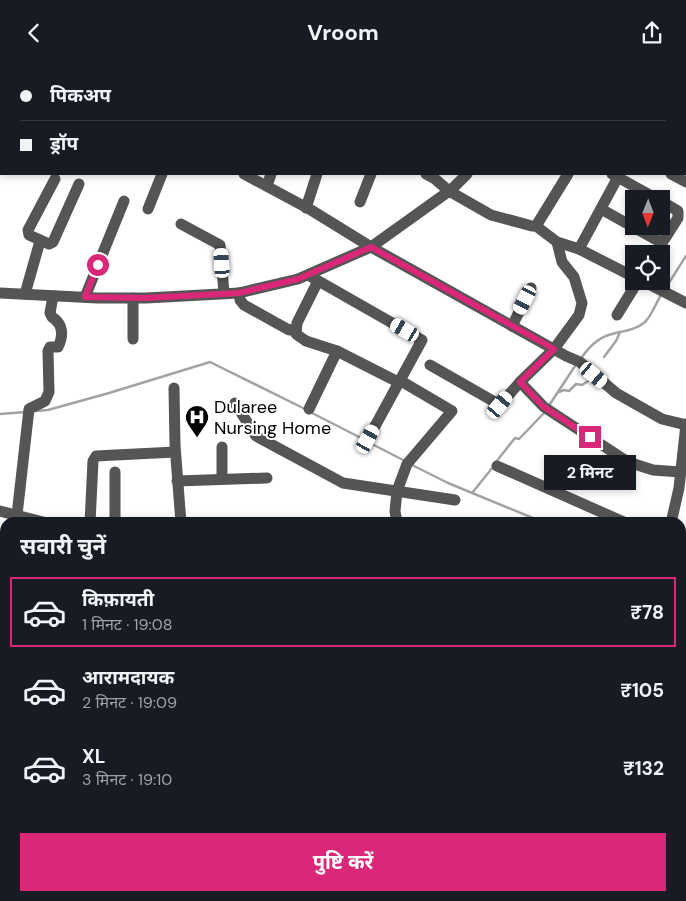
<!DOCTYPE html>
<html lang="hi">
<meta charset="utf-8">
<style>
:root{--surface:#171b24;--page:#242831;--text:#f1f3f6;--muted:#9ea1a6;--line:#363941;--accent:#db2777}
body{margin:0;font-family:"DM Sans","Noto Sans Devanagari",sans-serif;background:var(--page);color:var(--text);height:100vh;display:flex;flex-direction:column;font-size:19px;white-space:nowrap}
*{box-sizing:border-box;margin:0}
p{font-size:16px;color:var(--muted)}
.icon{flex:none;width:28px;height:28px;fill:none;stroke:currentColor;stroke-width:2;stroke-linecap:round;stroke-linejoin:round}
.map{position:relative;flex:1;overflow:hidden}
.details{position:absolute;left:0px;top:452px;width:686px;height:384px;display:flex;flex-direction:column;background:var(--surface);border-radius:15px 15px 0 0;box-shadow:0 2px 8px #0003}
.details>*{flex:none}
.banner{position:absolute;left:0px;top:0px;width:686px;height:110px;box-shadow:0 2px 8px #0003;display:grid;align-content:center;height:110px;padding:0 20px;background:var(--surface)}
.needle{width:32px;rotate:181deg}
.tools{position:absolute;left:625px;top:125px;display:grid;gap:10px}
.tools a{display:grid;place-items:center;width:45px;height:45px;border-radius:0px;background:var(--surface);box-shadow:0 2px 8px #0003;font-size:25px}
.end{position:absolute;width:22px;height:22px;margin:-11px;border:6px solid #db2777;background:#fff;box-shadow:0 0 0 2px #fff}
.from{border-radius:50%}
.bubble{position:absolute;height:35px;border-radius:0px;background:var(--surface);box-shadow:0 2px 8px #0003;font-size:16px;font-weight:700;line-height:35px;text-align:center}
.car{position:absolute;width:15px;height:30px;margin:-15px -8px;border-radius:6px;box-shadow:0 0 4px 1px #0007;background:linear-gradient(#fff 24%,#345 0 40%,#fff 0 76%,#345 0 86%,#fff 0)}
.banner b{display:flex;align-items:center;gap:18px;height:48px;font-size:19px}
.banner b+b{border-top:1px solid var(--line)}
.banner i{width:12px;height:12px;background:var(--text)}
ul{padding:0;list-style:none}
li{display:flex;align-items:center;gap:15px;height:70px;margin:0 10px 8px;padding:0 10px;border:2px solid transparent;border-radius:0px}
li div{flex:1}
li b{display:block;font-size:19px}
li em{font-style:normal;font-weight:700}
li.current{border-color:var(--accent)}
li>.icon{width:45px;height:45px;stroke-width:1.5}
h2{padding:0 20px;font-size:22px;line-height:60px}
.button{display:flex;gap:10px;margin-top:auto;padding:10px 20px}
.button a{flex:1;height:58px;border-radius:0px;background:var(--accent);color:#fff;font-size:20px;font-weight:700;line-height:58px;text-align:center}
header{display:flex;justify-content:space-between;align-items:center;height:65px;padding:0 20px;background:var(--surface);font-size:22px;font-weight:700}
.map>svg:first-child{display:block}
</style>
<header><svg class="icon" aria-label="back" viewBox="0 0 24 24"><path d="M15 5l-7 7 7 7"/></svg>Vroom<svg class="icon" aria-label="share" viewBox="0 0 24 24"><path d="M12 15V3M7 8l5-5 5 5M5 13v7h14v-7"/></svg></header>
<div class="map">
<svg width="686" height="836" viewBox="0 0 686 836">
<rect width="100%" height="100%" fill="#fff"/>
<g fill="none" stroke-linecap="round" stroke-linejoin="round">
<g stroke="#a3a3a3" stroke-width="2.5">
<path d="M0,50L1,49"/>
<path d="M665,224L686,191"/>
<path d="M582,292C589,282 599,272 612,269C623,266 636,265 645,257C652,250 656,238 661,230"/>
<path d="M604,292L616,276L620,267"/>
<path d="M559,327L564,325L569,326L576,319L582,320L593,313"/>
<path d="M550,339L575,301"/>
<path d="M36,346L48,345L109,328L210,297L305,344"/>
<path d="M310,347L365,375"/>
<path d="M0,349L26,347"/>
<path d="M370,378L405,396"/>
<path d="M496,397L515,373L519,374L544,348"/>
<path d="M412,400L448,418L545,458"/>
<path d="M472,428L493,402"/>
</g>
<g stroke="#dbdbdb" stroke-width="15">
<g id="major">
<path d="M112,1L114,0"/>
<path d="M127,1L129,0"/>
<path d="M0,71L1,70"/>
<path d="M681,520H686"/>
<path d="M0,754L5,753"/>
<path d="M0,769L5,767"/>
<path d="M598,836L599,831"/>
</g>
</g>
<g stroke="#555" stroke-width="11">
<path d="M102,0L103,1"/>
<path d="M573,0L576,1"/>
<path d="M314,1L315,0"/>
<path d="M412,1L413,0"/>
<path d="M543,1L544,0"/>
<path d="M685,46H686"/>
<path d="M244,109L311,145L371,182L566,291L580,297L616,328L662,354L686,360"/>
<path d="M426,109L435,114L449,126L491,150L532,161H536L568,109"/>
<path d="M612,109L657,134"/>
<path d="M671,109L686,117"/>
<path d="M55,114L28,165L29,170L49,179L53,177L79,119"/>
<path d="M267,121L271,109"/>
<path d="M360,137L371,109"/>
<path d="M306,143L317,109"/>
<path d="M148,144L162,109"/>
<path d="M601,144L662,178"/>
<path d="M181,159L220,180L224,228"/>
<path d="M536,161L557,177L579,184L634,212"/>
<path d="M579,184L618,112"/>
<path d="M655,189L678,153V146L661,136"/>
<path d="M308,210L422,275L368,374"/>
<path d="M318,216L297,258L296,269L306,276L337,286L400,318"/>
<path d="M643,216L686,238"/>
<path d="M0,228L97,233H146L239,228L298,214L371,182L452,124L467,109"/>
<path d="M239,228L240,235L244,240L289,265L296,264"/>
<path d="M25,229L40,176"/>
<path d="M85,232L124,136"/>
<path d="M617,250L638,216"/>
<path d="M512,261L531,223"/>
<path d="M133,274V233"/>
<path d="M430,300L500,340L520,317L554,284L579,250L582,238L574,212L562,197L557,177"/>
<path d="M520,317L544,342L628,397L653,405L680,407"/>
<path d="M174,323L175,380L181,458"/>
<path d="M235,338L256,371L343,418L455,435"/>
<path d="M309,344L337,286"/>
<path d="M497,401L626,458"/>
<path d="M222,414V382"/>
<path d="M177,416L267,413"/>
<path d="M0,446L47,458"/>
<path d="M17,450L29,344L45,336L49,327L48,286L50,282H58C64,270 63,259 52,252L50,248L53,231"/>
<path d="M90,458L93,396L96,391L175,387"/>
<path d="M115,458V407"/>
<path d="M307,458H318"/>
<path d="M397,458L395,446L397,426L407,399L452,346L401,316"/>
<path d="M671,458L679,423L686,359"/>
<path d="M0,507H5"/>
<path d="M0,540H5"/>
<path d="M681,809L686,810"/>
</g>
<use href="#major" stroke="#000" stroke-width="12"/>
</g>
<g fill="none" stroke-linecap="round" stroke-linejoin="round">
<path stroke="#db2777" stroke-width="6" d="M98,200L85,232L146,233L239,228L298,214L371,182L554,284L520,317L544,342L590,372"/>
</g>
<defs>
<g id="hospital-pin" transform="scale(1.25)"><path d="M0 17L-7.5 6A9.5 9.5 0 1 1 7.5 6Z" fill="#000" stroke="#fff"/><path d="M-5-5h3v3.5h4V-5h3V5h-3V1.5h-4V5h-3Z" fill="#fff"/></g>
</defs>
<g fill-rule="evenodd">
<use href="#hospital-pin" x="197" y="352"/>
</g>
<g text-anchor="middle" stroke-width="4" stroke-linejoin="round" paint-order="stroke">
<g font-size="18" fill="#000" stroke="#fff" text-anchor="start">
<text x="214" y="348">Dularee<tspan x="214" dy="21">Nursing Home</tspan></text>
</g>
</g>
</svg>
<div class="tools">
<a><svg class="needle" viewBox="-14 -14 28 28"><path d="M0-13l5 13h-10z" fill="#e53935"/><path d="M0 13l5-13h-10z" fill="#9ea1a6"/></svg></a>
<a><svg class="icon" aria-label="locate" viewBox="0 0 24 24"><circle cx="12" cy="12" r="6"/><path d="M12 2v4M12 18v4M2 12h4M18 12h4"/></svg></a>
</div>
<i class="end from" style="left:98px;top:200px"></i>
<i class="end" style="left:590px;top:372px"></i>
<div class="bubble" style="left:544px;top:390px;width:92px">2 मिनट</div>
<i class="car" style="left:222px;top:198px;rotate:356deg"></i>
<i class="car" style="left:525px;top:235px;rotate:207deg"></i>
<i class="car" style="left:405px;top:265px;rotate:300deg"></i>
<i class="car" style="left:594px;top:310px;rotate:130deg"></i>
<i class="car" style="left:500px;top:340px;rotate:40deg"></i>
<i class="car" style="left:368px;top:374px;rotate:29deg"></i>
<div class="banner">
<b><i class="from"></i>पिकअप</b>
<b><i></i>ड्रॉप</b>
</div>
<section class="details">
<h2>सवारी चुनें</h2>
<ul>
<li class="current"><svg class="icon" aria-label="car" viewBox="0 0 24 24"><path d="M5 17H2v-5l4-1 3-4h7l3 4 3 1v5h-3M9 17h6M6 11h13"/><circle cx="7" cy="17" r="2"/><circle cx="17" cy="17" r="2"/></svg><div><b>किफ़ायती</b><p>1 मिनट · 19:08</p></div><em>₹78</em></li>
<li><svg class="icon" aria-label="car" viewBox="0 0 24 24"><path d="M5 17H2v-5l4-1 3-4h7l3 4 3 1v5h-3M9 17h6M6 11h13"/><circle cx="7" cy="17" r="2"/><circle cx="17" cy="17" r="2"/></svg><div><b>आरामदायक</b><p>2 मिनट · 19:09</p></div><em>₹105</em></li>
<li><svg class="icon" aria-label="car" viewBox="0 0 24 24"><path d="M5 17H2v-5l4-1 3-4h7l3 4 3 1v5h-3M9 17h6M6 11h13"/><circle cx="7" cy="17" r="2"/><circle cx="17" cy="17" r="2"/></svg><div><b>XL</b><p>3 मिनट · 19:10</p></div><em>₹132</em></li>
</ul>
<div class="button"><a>पुष्टि करें</a></div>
</section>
</div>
